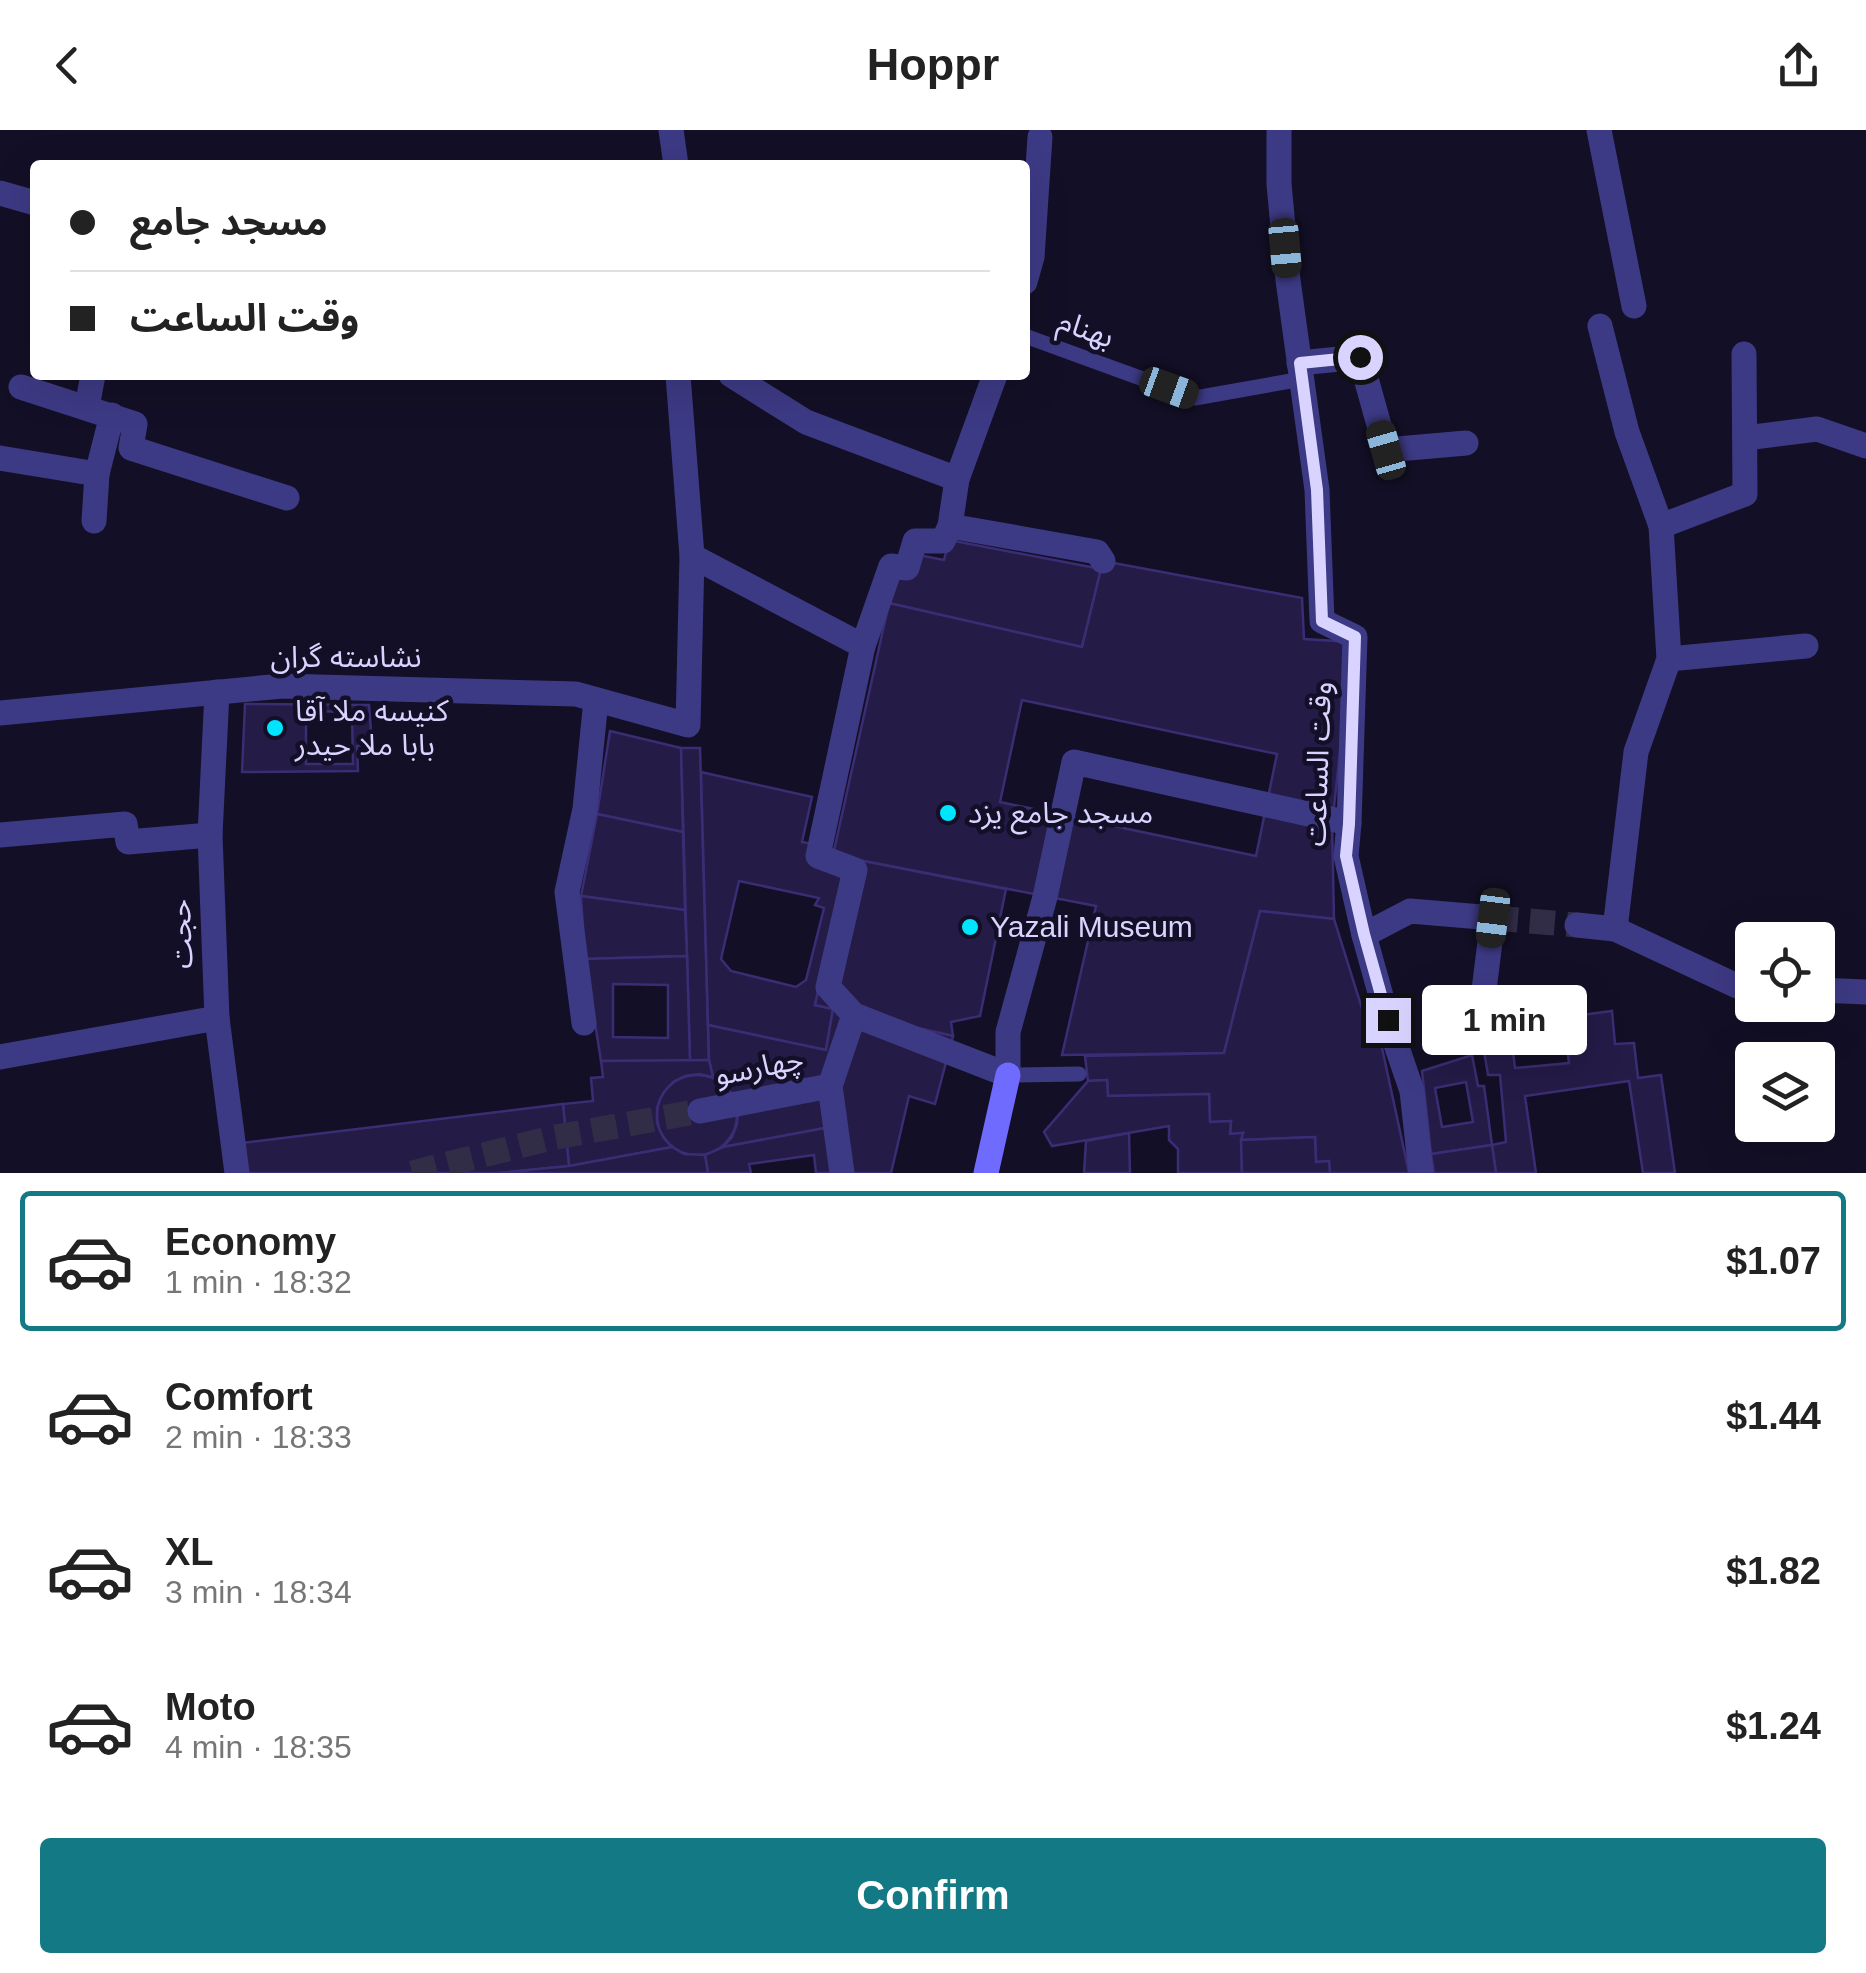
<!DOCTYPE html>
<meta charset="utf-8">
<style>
:root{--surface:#fff;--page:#f6f6f6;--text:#222;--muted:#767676;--line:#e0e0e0;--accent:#137a85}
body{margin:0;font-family:Arial,"Noto Sans Arabic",sans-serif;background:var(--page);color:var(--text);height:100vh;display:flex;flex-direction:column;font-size:38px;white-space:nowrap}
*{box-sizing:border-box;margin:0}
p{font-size:32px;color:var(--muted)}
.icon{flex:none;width:55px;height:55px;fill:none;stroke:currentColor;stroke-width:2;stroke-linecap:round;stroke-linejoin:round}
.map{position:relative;height:1043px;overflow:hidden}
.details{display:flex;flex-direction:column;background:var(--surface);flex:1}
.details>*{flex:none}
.hud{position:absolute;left:30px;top:30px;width:1000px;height:220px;border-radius:10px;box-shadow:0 10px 40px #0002;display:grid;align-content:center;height:220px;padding:0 40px;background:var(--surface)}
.controls{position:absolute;left:1735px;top:792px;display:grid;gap:20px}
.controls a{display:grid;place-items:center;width:100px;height:100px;border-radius:10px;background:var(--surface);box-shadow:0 10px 40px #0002;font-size:50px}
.end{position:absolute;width:45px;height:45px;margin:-22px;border:12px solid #d9d4ff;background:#111;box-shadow:0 0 0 5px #111}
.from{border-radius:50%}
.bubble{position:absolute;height:70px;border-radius:10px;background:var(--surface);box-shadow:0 10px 40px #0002;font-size:32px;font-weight:600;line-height:70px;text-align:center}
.car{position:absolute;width:30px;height:60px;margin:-30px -15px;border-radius:12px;box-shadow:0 0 8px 2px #0007;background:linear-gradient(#222 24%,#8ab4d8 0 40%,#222 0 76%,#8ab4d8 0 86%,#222 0)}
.hud b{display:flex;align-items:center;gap:35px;height:95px;font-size:38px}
.hud b+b{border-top:2px solid var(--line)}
.hud i{width:25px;height:25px;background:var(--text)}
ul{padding:18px 0 0;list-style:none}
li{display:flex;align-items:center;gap:30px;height:140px;margin:0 20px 15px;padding:0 20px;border:5px solid transparent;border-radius:10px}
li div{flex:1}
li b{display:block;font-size:38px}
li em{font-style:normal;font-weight:600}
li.current{border-color:var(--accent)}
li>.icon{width:90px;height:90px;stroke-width:1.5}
.cta{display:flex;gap:20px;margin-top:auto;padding:20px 40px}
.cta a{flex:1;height:115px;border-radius:10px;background:var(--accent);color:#fff;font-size:40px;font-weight:600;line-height:115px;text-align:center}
header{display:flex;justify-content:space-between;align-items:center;height:130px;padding:0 40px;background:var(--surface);font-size:45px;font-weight:600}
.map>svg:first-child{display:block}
</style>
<header><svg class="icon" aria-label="back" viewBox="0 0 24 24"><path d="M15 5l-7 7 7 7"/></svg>Hoppr<svg class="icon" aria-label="share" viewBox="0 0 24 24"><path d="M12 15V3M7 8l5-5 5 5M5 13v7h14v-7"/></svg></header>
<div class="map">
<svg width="1866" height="1043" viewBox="0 0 1866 1043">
<rect width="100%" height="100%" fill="#130f26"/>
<g fill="#241b47" stroke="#3b2d73" stroke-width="2.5" fill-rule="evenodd">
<path d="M949,410L1101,439L1082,517L889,473L899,443L919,425L944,430Z"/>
<path d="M1103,431L1302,468L1304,509L1352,512L1332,695L1334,789L1260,781L1224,923L1062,925L1096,776L833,725L889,473L1082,517ZM1022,570L1277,624L1256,726L1000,672Z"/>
<path d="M245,574L369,575L372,614L357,616L358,641L242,642ZM306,581L352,582L353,634H306Z"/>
<path d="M610,601L681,618L683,702L597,684Z"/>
<path d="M681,618H700L709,930L690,931Z"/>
<path d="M701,642L812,667L802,712L818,715L846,742L815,875L833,879L826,920L708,895ZM739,751L819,768L815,775L824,778L806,850L796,857L731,841L721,829Z"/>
<path d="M597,684L683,702L685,780L581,766Z"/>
<path d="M833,725L1006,759L980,886L951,892L953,906L815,875L846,742Z"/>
<path d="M581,766L685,780L687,826L585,829Z"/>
<path d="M1260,781L1334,789L1370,904H1379L1409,1043H1330L1329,1031L1316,1032L1315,1007L1241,1010L1243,1003L1230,1004L1231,991L1210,992L1209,964L1108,966L1107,950L1088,951L1085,926L1224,923Z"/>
<path d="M687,826L690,931H601L585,829ZM613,854L668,855V908L613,907Z"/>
<path d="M1493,877L1566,878V887L1612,881L1615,914L1634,913L1638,948L1661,945L1675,1043H1643L1629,951L1525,966L1536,1043H1496L1492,1015L1506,1012L1500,945H1488L1481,902ZM1565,899L1569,933L1515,938L1511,905Z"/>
<path d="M833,879L953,906L935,974L909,966L891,1043H840L825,998L723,1017L732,1007L737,994L738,980L734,966L725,955L713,947L709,930L708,895L826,920Z"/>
<path d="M1472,925L1478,956H1484L1492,1015L1431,1024L1422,941ZM1466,952L1473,992L1442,997L1435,958Z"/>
<path d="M709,930L713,947L699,944L685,946L673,952L663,964L657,978V993L663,1007L672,1017L569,1036L563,974L593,971L591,948L603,947L601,931Z"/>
<circle cx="697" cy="985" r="40"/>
<path d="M1107,950L1108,966L1209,964L1210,992L1231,991L1230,1004L1243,1003L1241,1010L1242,1043H1178V1019L1169,1010V996L1052,1016L1044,1002L1088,951Z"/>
<path d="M563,974L569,1036L499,1043H229L226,1015Z"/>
<path d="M825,998L840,1043H816L814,1025L749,1034L751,1043H708L705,1025L723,1017Z"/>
<path d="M1129,1003L1130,1043H1084L1086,1011Z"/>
<path d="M1315,1007L1316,1032L1329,1031L1330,1043H1242L1241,1010Z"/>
<path d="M1492,1015L1496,1043H1434L1431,1024Z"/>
<path d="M672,1017L684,1024L705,1025L708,1043H499L569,1036Z"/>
</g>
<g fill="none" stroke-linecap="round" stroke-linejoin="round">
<g stroke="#312d47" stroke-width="25" stroke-dasharray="25 12" stroke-linecap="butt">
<path d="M1493,788L1577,795"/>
<path d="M412,1043L551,1008L700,981"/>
</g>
<g stroke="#3d3a85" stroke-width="15">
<path d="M1025,206L1195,268L1302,249"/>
<path d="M1008,945L1079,944"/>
</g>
<g stroke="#3d3a85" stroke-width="25">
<path d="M671,0L676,35"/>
<path d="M1279,0V54L1288,150L1317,360L1322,491L1355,507L1349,693L1346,726L1364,805L1388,891L1412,961L1421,1043"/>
<path d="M1599,0L1634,176"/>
<path d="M0,63L35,73"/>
<path d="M1025,152L1032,127L1040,7"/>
<path d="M1600,196L1627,302L1661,396L1669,529L1636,622L1615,799"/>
<path d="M1299,233L1360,227L1386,320L1466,313"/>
<path d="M731,245L806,292L957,349"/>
<path d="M21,257L135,294L131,318L287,368"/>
<path d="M87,277L93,245"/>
<path d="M1746,308L1817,299L1866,316"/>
<path d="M0,328L97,344"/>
<path d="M94,391L97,344L112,285"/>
<path d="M950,396L957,349L995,245"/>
<path d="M1661,396L1745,364L1744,224"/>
<path d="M692,426L863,516L891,436L907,438L915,411H943L950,396L1097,422L1103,431"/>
<path d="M863,516L818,726L855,740L828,857L854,885L1008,945V902L1045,767L1074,632L1349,693"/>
<path d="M1669,529L1806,516"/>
<path d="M217,562L210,705L217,888L237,1043"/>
<path d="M0,583L282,556L576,564L688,595L692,426L678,245"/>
<path d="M0,705L125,694L128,712L210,705"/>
<path d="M1577,795L1615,799L1737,856L1752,857"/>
<path d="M1364,805L1410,781L1493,788L1481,884"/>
<path d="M1818,860L1866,862"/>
<path d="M584,893L567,762L585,679L596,570"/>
<path d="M0,927L217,888"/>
<path d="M700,981L830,956"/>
<path d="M842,1043L830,956L854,885"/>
</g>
<path stroke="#6f6bff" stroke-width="25" d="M986,1043L1008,945"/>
</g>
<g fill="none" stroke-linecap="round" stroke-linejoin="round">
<path stroke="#d9d4ff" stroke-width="12" d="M1360,227L1300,233L1317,360L1322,491L1355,507L1349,694L1346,726L1364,804L1388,890"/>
</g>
<g fill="#00e5ff" stroke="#130f26" stroke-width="4">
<circle cx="275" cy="598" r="10"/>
<circle cx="948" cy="683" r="10"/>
<circle cx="970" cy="797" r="10"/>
</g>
<g text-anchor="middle" stroke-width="9" stroke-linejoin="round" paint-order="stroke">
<g font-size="30" fill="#d9d4ff" stroke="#130f26">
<text transform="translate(1086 199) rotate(20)" y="10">بهنام</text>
<text x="346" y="537">نشاسته گران</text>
<text transform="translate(1318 634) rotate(-88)" y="10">وقت الساعت</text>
<text transform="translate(181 804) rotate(-92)" y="10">حجت</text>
<text transform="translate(759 937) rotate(-11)" y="10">چهارسو</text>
</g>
<g font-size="30" fill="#d9d4ff" stroke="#130f26" text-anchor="start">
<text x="295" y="591">کنیسه ملا آقا<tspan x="295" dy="34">بابا ملا حیدر</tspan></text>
<text x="968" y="693">مسجد جامع یزد</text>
<text x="990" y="807">Yazali Museum</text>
</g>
</g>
</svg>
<div class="controls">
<a><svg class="icon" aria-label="locate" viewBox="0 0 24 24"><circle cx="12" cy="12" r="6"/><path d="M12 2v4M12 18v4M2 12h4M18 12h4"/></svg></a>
<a><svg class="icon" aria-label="layers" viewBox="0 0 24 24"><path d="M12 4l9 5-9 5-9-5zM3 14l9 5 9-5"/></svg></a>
</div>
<i class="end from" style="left:1360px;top:227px"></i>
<i class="end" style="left:1388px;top:890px"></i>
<div class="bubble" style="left:1422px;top:855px;width:165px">1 min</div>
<i class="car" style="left:1285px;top:118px;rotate:175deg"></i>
<i class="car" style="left:1169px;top:258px;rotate:110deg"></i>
<i class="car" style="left:1386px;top:320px;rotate:344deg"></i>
<i class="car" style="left:1493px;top:788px;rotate:187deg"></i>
<div class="hud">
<b><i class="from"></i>مسجد جامع</b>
<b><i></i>وقت الساعت</b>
</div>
</div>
<section class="details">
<ul>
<li class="current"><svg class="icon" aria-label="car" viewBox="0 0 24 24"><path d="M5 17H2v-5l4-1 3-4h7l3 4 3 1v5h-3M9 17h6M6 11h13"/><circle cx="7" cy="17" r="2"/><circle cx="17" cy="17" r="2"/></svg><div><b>Economy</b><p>1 min · 18:32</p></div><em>$1.07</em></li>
<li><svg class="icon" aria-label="car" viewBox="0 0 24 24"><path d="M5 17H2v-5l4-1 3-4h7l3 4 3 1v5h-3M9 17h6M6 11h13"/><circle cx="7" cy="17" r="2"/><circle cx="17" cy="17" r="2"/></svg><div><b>Comfort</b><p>2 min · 18:33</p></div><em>$1.44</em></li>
<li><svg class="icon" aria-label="car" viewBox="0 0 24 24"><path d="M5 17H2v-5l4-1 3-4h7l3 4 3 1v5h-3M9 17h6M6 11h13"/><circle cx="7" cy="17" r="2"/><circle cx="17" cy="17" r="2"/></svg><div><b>XL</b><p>3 min · 18:34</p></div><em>$1.82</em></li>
<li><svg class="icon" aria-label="car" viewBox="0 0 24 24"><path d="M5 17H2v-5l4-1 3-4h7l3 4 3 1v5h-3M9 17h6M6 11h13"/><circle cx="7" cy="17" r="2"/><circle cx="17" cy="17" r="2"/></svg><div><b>Moto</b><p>4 min · 18:35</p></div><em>$1.24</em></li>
</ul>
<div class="cta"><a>Confirm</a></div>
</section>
